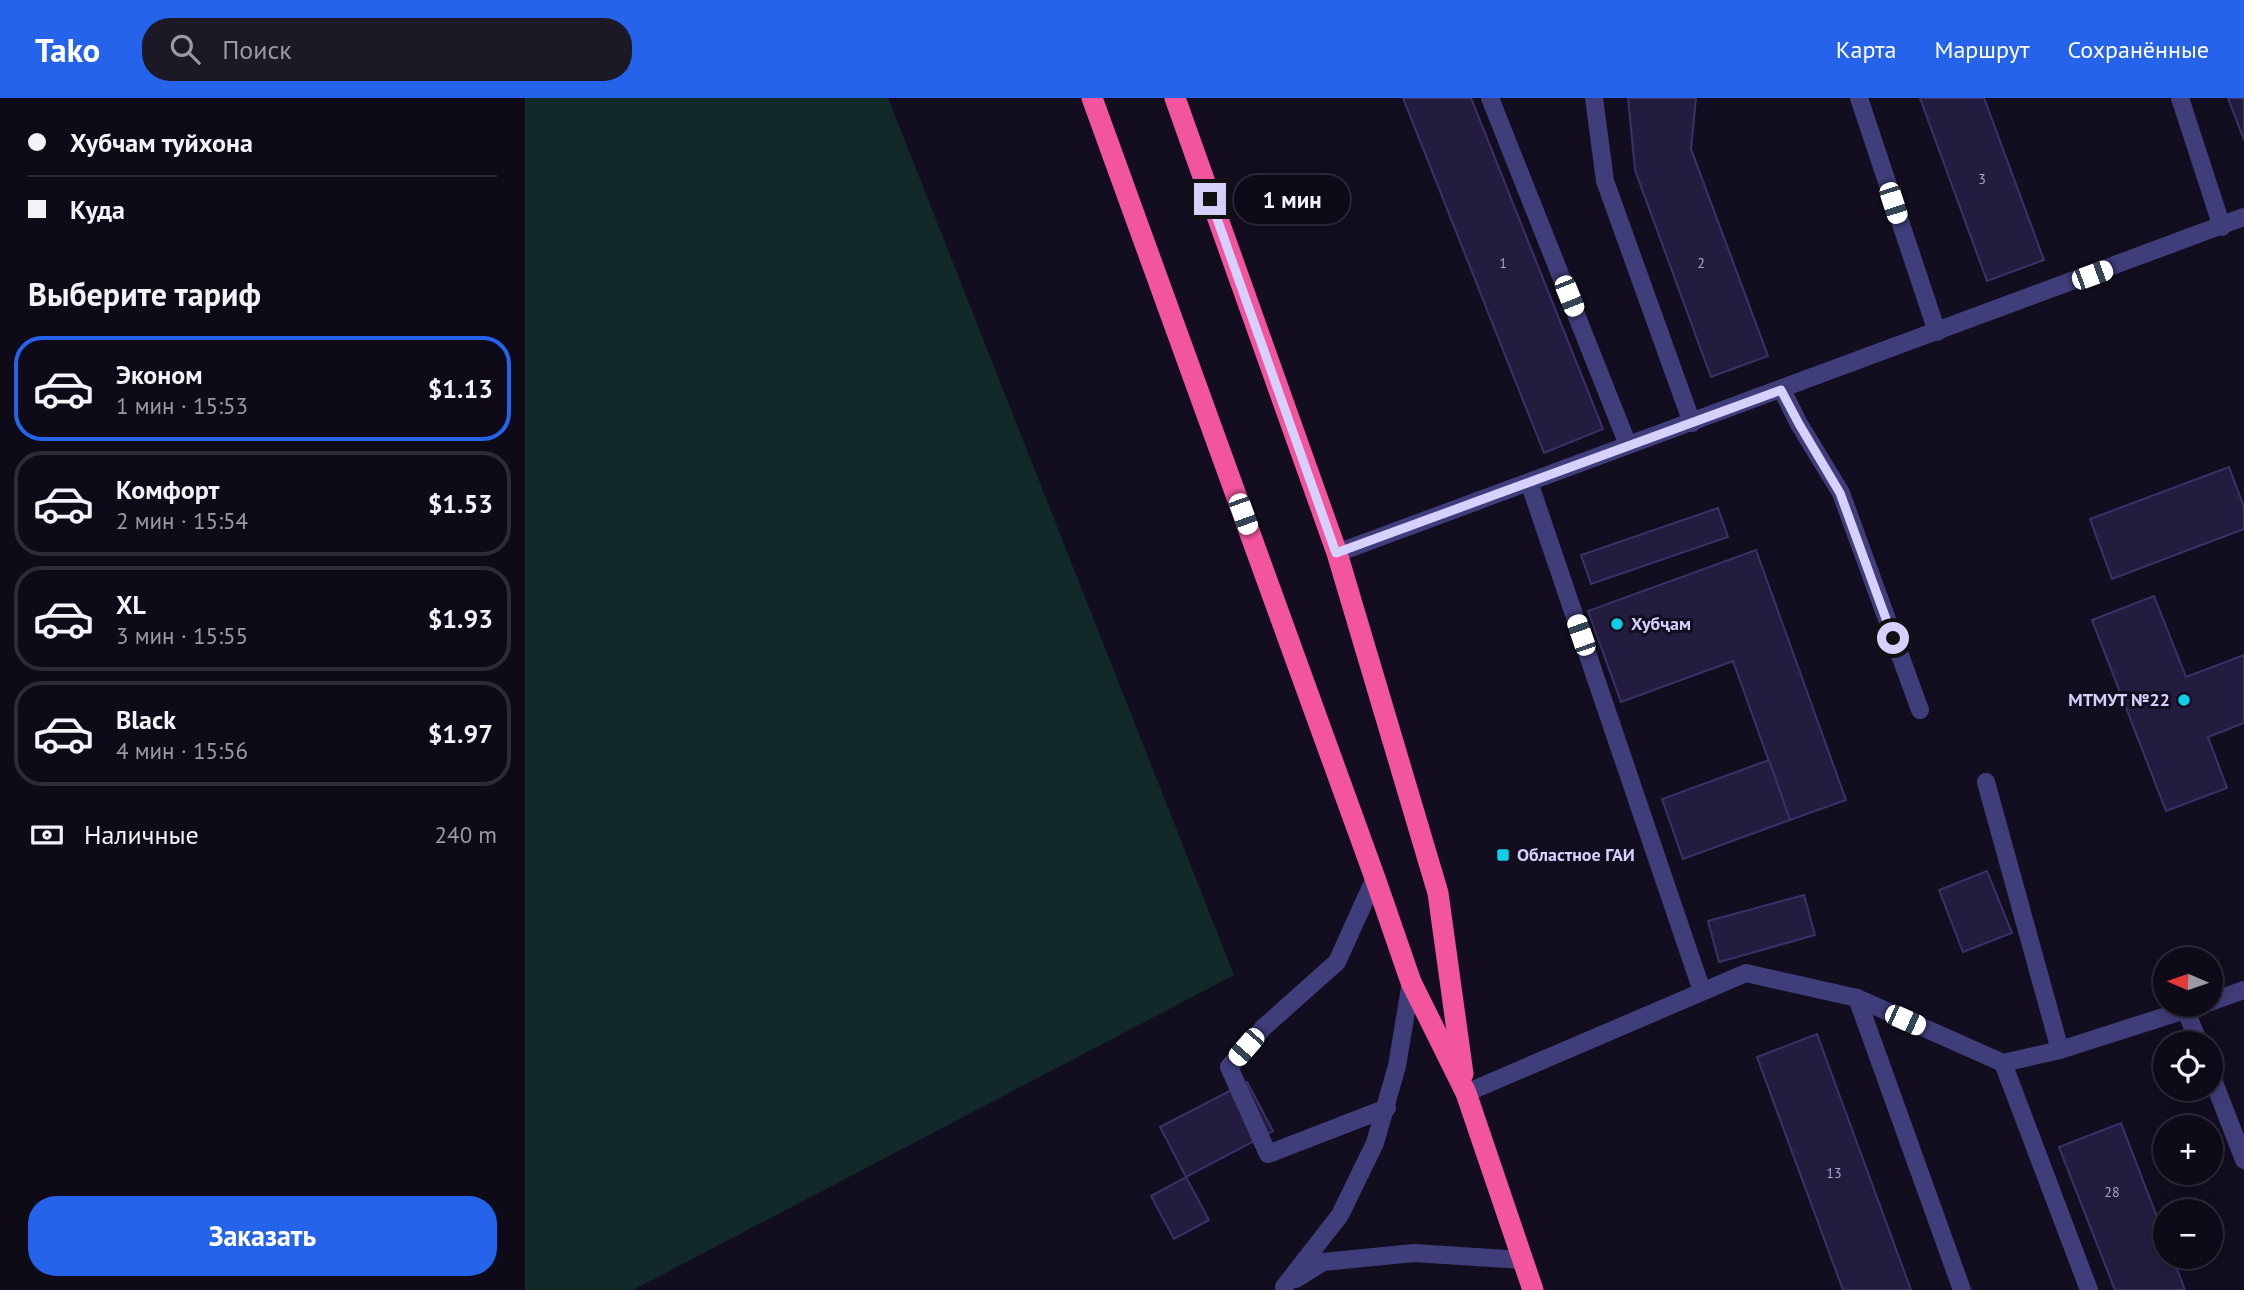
<!DOCTYPE html>
<html lang="ru">
<meta charset="utf-8">
<style>
:root{--surface:#0e0a18;--page:#1c1825;--text:#f1f3f6;--muted:#9b9aa2;--line:#2e2b37;--accent:#2563eb}
body{margin:0;font-family:"PT Sans",sans-serif;background:var(--page);color:var(--text);height:100vh;display:flex;flex-direction:column;font-size:26px;white-space:nowrap}
*{box-sizing:border-box;margin:0}
p{font-size:23px;color:var(--muted)}
.icon{flex:none;width:38px;height:38px;fill:none;stroke:currentColor;stroke-width:2;stroke-linecap:round;stroke-linejoin:round}
.map{position:relative;flex:1;overflow:hidden}
.sheet{display:flex;flex-direction:column;background:var(--surface);width:525px}
.sheet>*{flex:none}
.top-card{display:grid;align-content:center;height:154px;padding:0 28px;background:var(--surface)}
.needle{width:46px;rotate:272deg}
.buttons{position:absolute;left:1628px;top:849px;display:grid;gap:14px}
.buttons a{display:grid;place-items:center;width:70px;height:70px;border-radius:50%;background:var(--surface);box-shadow:0 4px 18px #0003,0 0 0 2px var(--line);font-size:35px}
.end{position:absolute;width:32px;height:32px;margin:-16px;border:9px solid #d6d0fc;background:#111;box-shadow:0 0 0 4px #111}
.from{border-radius:50%}
.bubble{position:absolute;height:49px;border-radius:24px;background:var(--surface);box-shadow:0 4px 18px #0003,0 0 0 2px var(--line);font-size:23px;font-weight:700;line-height:49px;text-align:center}
.car{position:absolute;width:21px;height:42px;margin:-21px -10px;border-radius:9px;box-shadow:0 0 5px 2px #0007;background:linear-gradient(#fff 24%,#345 0 40%,#fff 0 76%,#345 0 86%,#fff 0)}
.top-card b{display:flex;align-items:center;gap:24px;height:66px;font-size:26px}
.top-card b+b{border-top:2px solid var(--line)}
.top-card i{width:18px;height:18px;background:var(--text)}
ul{padding:0;list-style:none}
li{display:flex;align-items:center;gap:21px;height:105px;margin:0 14px 10px;padding:0 14px;border:4px solid var(--line);border-radius:28px}
li div{flex:1}
li b{display:block;font-size:26px}
li em{font-style:normal;font-weight:700}
li.current{border-color:var(--accent)}
li>.icon{width:63px;height:63px;stroke-width:1.5}
h2{padding:0 28px;font-size:32px;line-height:84px}
.pay{display:flex;align-items:center;gap:18px;height:77px;padding:0 28px;font-size:26px}
.pay p{margin-inline-start:auto}
.button{display:flex;gap:14px;margin-top:auto;padding:14px 28px}
.button a{flex:1;height:80px;border-radius:28px;background:var(--accent);color:#fff;font-size:28px;font-weight:700;line-height:80px;text-align:center}
header{display:flex;align-items:center;gap:42px;box-sizing:border-box;height:98px;padding:0 35px;background:var(--accent);color:#fff}
header strong{font-size:33px}
nav{display:flex;gap:38px;margin-inline-start:auto;font-size:24px}
.search{width:490px;height:63px;background:var(--page);display:flex;align-items:center;gap:18px;box-sizing:border-box;padding:0 24px;border-radius:28px;color:var(--muted);font-size:26px}
main{display:flex;flex:1;min-height:0}
.map>svg:first-child{display:block}
</style>
<header>
<strong>Tako</strong>
<div class="search"><svg class="icon" aria-label="search" viewBox="0 0 24 24"><circle cx="10" cy="10" r="6"/><path d="M15 15l6 6"/></svg>Поиск</div>
<nav><a>Карта</a><a>Маршрут</a><a>Сохранённые</a></nav>
</header>
<main>
<section class="sheet">
<div class="top-card">
<b><i class="from"></i>Хубчам туйхона</b>
<b><i></i>Куда</b>
</div>
<h2>Выберите тариф</h2>
<ul>
<li class="current"><svg class="icon" aria-label="car" viewBox="0 0 24 24"><path d="M5 17H2v-5l4-1 3-4h7l3 4 3 1v5h-3M9 17h6M6 11h13"/><circle cx="7" cy="17" r="2"/><circle cx="17" cy="17" r="2"/></svg><div><b>Эконом</b><p>1 мин · 15:53</p></div><em>$1.13</em></li>
<li><svg class="icon" aria-label="car" viewBox="0 0 24 24"><path d="M5 17H2v-5l4-1 3-4h7l3 4 3 1v5h-3M9 17h6M6 11h13"/><circle cx="7" cy="17" r="2"/><circle cx="17" cy="17" r="2"/></svg><div><b>Комфорт</b><p>2 мин · 15:54</p></div><em>$1.53</em></li>
<li><svg class="icon" aria-label="car" viewBox="0 0 24 24"><path d="M5 17H2v-5l4-1 3-4h7l3 4 3 1v5h-3M9 17h6M6 11h13"/><circle cx="7" cy="17" r="2"/><circle cx="17" cy="17" r="2"/></svg><div><b>XL</b><p>3 мин · 15:55</p></div><em>$1.93</em></li>
<li><svg class="icon" aria-label="car" viewBox="0 0 24 24"><path d="M5 17H2v-5l4-1 3-4h7l3 4 3 1v5h-3M9 17h6M6 11h13"/><circle cx="7" cy="17" r="2"/><circle cx="17" cy="17" r="2"/></svg><div><b>Black</b><p>4 мин · 15:56</p></div><em>$1.97</em></li>
</ul>
<div class="pay"><svg class="icon" aria-label="cash" viewBox="0 0 24 24"><path d="M3 7h18v10H3z"/><circle cx="12" cy="12" r="2"/></svg>Наличные<p>240 m</p></div>
<div class="button"><a>Заказать</a></div>
</section>
<div class="map">
<svg width="1719" height="1192" viewBox="0 0 1719 1192">
<rect width="100%" height="100%" fill="#120e20"/>
<path fill="#122929" d="M0,0H363L709,877L108,1192H0Z"/>
<g fill="#241c3f" stroke="#3c3069" stroke-width="2">
<path d="M878,0H946L1078,331L1019,355Z"/>
<path d="M1103,0H1171L1166,51L1243,258L1186,279L1110,72Z"/>
<path d="M1395,0H1459L1519,162L1462,183Z"/>
<path d="M1703,0H1719V42Z"/>
<path d="M1704,369L1719,409V431L1587,481L1565,421Z"/>
<path d="M1193,410L1203,439L1066,486L1056,457Z"/>
<path d="M1231,452L1321,702L1265,722L1208,563L1096,604L1063,513Z"/>
<path d="M1629,498L1661,579L1719,557V625L1683,639L1702,690L1641,713L1567,522Z"/>
<path d="M1244,662L1265,722L1158,761L1137,701Z"/>
<path d="M1462,773L1487,835L1438,854L1414,792Z"/>
<path d="M1279,797L1290,837L1194,864L1183,823Z"/>
<path d="M1292,936L1386,1192H1318L1232,959Z"/>
<path d="M722,984L748,1033L661,1079L635,1029Z"/>
<path d="M1596,1025L1640,1140V1158H1647L1660,1192H1590L1534,1049Z"/>
<path d="M661,1079L684,1122L649,1141L626,1098Z"/>
</g>
<g fill="none" stroke-linecap="round" stroke-linejoin="round">
<g stroke="#403d7b" stroke-width="18">
<path d="M965,0L1103,347"/>
<path d="M1069,0L1080,83L1167,325"/>
<path d="M1334,0L1412,234"/>
<path d="M1655,0L1697,129"/>
<path d="M1257,292L1274,326L1316,395L1395,612"/>
<path d="M1461,684L1535,952"/>
<path d="M850,780L812,864L738,930L704,969L743,1056L862,1010"/>
<path d="M1332,900L1437,1192"/>
<path d="M1661,913L1674,945"/>
<path d="M1478,965L1564,1192"/>
<path d="M1685,974L1719,1062"/>
<path d="M771,1181L798,1164L889,1155L997,1162"/>
<path d="M759,1189L815,1117L850,1045L872,968L886,884"/>
</g>
<g stroke="#403d7b" stroke-width="18">
<path d="M1004,384L1177,893"/>
<path d="M812,455L1719,119"/>
<path d="M1685,904L1719,892"/>
<path d="M941,995L1221,875L1332,900L1478,965L1535,952L1679,906"/>
</g>
<g stroke="#f3549e" stroke-width="21">
<path d="M567,0L850,780L886,884L941,995L1008,1192"/>
<path d="M650,0L812,455L913,795L938,976"/>
</g>
</g>
<g fill="none" stroke-linecap="round" stroke-linejoin="round">
<path stroke="#d6d0fc" stroke-width="9" d="M685,101L811,455L1256,292L1274,326L1315,395L1368,540"/>
</g>
<g fill="#11cee7" stroke="#120e20" stroke-width="2.5">
<circle cx="1092" cy="526" r="7"/>
<circle cx="1659" cy="602" r="7"/>
<rect x="971" y="750" width="14" height="14" rx="3.5"/>
</g>
<g text-anchor="middle" stroke-width="6" stroke-linejoin="round" paint-order="stroke">
<g font-size="14" fill="#aaa3cd">
<text x="1457" y="86">3</text>
<text x="978" y="170">1</text>
<text x="1176" y="170">2</text>
<text x="1309" y="1080">13</text>
<text x="1587" y="1099">28</text>
</g>
<g font-size="18" font-weight="bold" fill="#d6d0fc" stroke="#120e20" text-anchor="start">
<text x="1106" y="532">Хубҷам</text>
<text x="1645" y="608" text-anchor="end">МТМУТ №22</text>
<text x="992" y="763">Областное ГАИ</text>
</g>
</g>
</svg>
<div class="buttons">
<a><svg class="needle" viewBox="-14 -14 28 28"><path d="M0-13l5 13h-10z" fill="#e53935"/><path d="M0 13l5-13h-10z" fill="#9b9aa2"/></svg></a>
<a><svg class="icon" aria-label="locate" viewBox="0 0 24 24"><circle cx="12" cy="12" r="6"/><path d="M12 2v4M12 18v4M2 12h4M18 12h4"/></svg></a>
<a>+</a>
<a>−</a>
</div>
<i class="end from" style="left:1368px;top:540px"></i>
<i class="end" style="left:685px;top:101px"></i>
<div class="bubble" style="left:709px;top:77px;width:116px">1 мин</div>
<i class="car" style="left:1368px;top:105px;rotate:162deg"></i>
<i class="car" style="left:1567px;top:177px;rotate:70deg"></i>
<i class="car" style="left:1044px;top:198px;rotate:158deg"></i>
<i class="car" style="left:718px;top:416px;rotate:160deg"></i>
<i class="car" style="left:1056px;top:537px;rotate:341deg"></i>
<i class="car" style="left:1380px;top:922px;rotate:114deg"></i>
<i class="car" style="left:721px;top:949px;rotate:221deg"></i>
</div>
</main>
